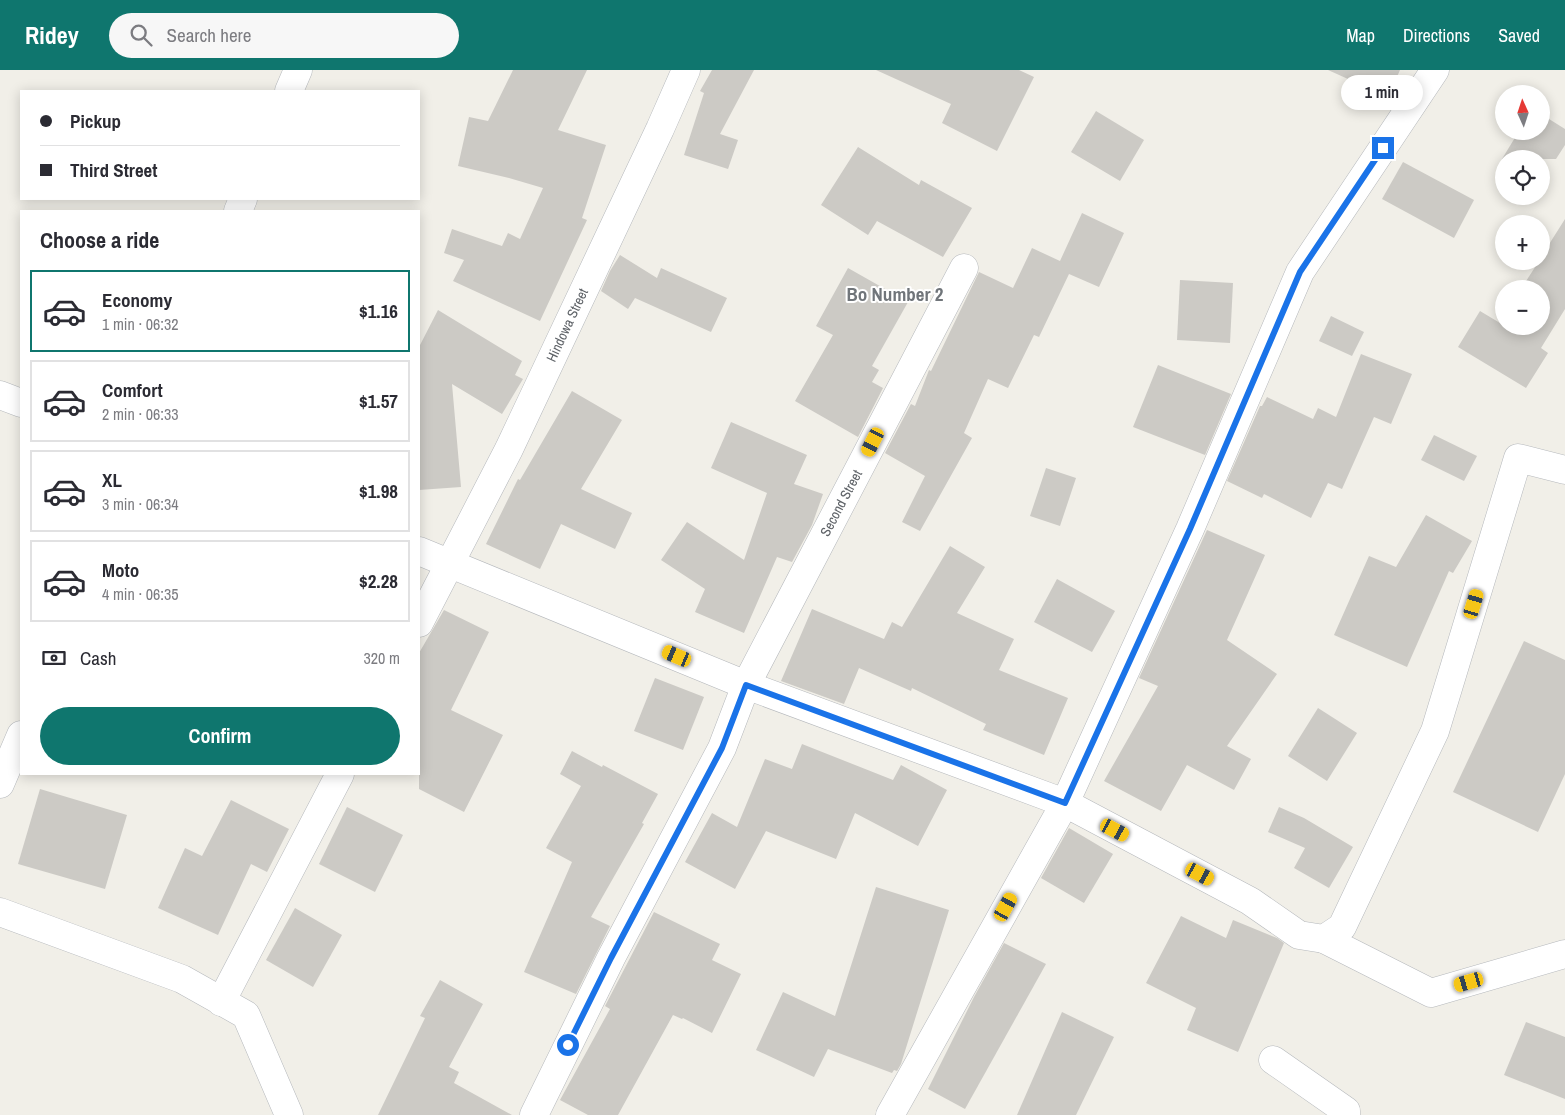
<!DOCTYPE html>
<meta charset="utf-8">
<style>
:root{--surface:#fff;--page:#f7f7f7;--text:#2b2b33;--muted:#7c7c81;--line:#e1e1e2;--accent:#0f766e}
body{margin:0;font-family:"Archivo Narrow",sans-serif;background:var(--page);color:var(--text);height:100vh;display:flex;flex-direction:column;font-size:19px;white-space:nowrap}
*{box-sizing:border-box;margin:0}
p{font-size:16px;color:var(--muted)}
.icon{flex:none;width:28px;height:28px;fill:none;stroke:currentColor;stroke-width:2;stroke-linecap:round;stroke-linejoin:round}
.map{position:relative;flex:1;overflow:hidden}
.side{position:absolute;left:20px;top:140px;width:400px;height:565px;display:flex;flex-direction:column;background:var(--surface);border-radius:0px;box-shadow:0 2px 12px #0003}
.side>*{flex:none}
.banner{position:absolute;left:20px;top:20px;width:400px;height:110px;border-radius:0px;box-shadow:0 2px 12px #0003;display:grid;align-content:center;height:110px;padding:0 20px;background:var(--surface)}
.needle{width:32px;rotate:357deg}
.fabs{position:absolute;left:1495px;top:15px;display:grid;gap:10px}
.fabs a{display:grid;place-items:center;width:55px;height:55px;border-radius:50%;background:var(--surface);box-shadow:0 2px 12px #0003;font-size:25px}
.end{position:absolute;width:22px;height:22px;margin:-11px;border:6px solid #1a73e8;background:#fff;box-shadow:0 0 0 2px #fff}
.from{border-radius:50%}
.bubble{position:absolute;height:35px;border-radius:18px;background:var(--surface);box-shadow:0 2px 12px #0003;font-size:16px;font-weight:700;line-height:35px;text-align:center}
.car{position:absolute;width:15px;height:30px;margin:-15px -8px;border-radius:6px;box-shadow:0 0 4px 1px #0007;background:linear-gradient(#f5c518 24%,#345 0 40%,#f5c518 0 76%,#345 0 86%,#f5c518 0)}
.banner b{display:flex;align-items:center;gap:18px;height:48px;font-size:19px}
.banner b+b{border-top:1px solid var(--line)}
.banner i{width:12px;height:12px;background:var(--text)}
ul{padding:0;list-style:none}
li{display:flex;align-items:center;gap:15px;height:82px;margin:0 10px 8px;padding:0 10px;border:2px solid var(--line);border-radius:0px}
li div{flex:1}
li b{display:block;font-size:19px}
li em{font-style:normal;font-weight:700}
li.current{border-color:var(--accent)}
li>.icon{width:45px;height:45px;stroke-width:1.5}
h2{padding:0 20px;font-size:22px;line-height:60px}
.pay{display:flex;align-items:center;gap:12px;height:55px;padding:0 20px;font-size:19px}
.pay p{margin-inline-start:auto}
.button{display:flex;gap:10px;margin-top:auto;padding:10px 20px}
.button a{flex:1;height:58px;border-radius:30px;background:var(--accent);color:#fff;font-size:20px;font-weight:700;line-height:58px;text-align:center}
header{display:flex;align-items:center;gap:30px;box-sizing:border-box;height:70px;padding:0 25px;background:var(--accent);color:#fff}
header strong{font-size:24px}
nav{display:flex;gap:28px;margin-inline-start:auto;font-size:18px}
.search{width:350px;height:45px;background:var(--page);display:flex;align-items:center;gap:12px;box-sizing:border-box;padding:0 18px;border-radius:28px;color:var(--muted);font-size:19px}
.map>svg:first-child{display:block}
</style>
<header>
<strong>Ridey</strong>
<div class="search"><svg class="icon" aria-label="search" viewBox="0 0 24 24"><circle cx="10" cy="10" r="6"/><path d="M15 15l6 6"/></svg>Search here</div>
<nav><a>Map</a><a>Directions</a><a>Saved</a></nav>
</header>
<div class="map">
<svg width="1565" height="1045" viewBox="0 0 1565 1045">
<rect width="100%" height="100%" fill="#f1efe8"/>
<g fill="#cccac5">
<path d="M513,0H587L558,60L606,75L582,148L587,150L540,251L453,211L464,190L444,183L452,159L502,176L508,163L520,169L543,118L509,108L458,96L469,47L488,51Z"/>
<path d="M712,0H754L720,64L738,70L728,99L684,85L704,23L700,21Z"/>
<path d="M876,0H1019L1034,7L997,81L942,53L951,34Z"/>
<path d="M1328,0H1400L1388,27Z"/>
<path d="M1096,41L1144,70L1120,111L1071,82Z"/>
<path d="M1541,44L1565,59V75L1556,89H1502L1519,61H1541Z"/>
<path d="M858,77L919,115L921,110L972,138L943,187L877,151L868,165L821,135Z"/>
<path d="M1403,92L1474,130L1454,168L1382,129Z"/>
<path d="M1082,143L1124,163L1099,217L1069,204L1039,267L1034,265L1008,318L988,309L964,363L972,368L920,461L902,452L925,406L885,383L911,334L915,336L929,300L931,301L979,202L1013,218L1032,178L1060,191Z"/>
<path d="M1565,149V239L1541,278L1548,283L1526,318L1458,277L1480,241L1500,253L1504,247V256H1541V219H1521L1539,191H1541V187Z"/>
<path d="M620,185L657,208L661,198L727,228L711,262L635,228L628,239L601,221L610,201Z"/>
<path d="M848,198L908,232L872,296L879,300L872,312L883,318L858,367L795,331L833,265L816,256Z"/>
<path d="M1180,210L1233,213L1230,273L1177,270Z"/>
<path d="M438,240L522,291L515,305L523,309L502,344L452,314L461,417L419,420V277Z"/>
<path d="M1331,246L1364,262L1352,286L1319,271Z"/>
<path d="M1361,284L1412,304L1391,354L1374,347L1342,419L1328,413L1311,448L1264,424L1262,428L1227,411L1260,336H1262L1267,327L1313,349L1318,338L1336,347Z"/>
<path d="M1158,295L1231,324L1205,385L1133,357Z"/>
<path d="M572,321L622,350L581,419L632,443L615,479L561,454L540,499L486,474L518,409L520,410Z"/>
<path d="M731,352L807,385L794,414L823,424L812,455L792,492L777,487L744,563L695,542L705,519L661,490L687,452L744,490L767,423L711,398Z"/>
<path d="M1434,365L1477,386L1464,411L1421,390Z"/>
<path d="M1046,398L1076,408L1060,456L1030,446Z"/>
<path d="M1426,445L1472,471L1453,503L1449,501L1407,597L1334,565L1369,486L1396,497Z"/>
<path d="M1207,460L1265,485L1227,570L1277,604L1227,676L1251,689L1234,720L1187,695L1161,741L1104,711L1158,616L1139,608Z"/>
<path d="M950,476L985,497L957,543L1014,569L999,600L1068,628L1044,685L983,660L986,654L912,618L911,621L859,598L844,634L781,611L812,539L884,569L892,552L902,557Z"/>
<path d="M1057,509L1115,541L1092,582L1034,552Z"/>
<path d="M444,540L489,562L451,640L503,665L464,742L419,719V583Z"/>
<path d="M1524,571L1565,590V704L1538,762L1453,722Z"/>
<path d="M655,608L704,627L683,680L634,661Z"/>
<path d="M1318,638L1357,663L1327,711L1288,686Z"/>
<path d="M802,674L893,710L901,695L947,720L918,776L855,743L836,789L766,761L735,819L685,792L712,743L737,757L765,689L792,699Z"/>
<path d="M572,681L602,697L603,695L658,724L642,753L644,754L591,847L610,856L576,924L524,902L572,792L546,778L581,716L560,704Z"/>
<path d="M40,719L127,745L105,819L18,794Z"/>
<path d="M231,730L289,759L267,802L251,794L218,865L158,838L185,778L202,786Z"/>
<path d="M347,737L403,765L375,822L319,794Z"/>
<path d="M1279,737L1304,748L1353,777L1329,818L1294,798L1305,778L1268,762Z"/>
<path d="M1069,758L1113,784L1084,833L1041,808Z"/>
<path d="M876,817L949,840L901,994L897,1001L894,1000L892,1003L828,979L814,1007L756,980L783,922L835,946Z"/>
<path d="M295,838L342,865L313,917L266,890Z"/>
<path d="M654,842L720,874L712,890L741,904L712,963L683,948L682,949L673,945L618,1045H588L560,1030L610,939L605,936Z"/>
<path d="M1181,846L1226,868L1233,850L1277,868L1284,873L1238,982L1187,960L1196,938L1146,913Z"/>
<path d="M1004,873L1046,894L965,1039L928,1019L974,927Z"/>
<path d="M440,910L483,934L449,997L459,1002L454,1013L512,1045H378L425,948L420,946Z"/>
<path d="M1062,942L1114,967L1076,1045H1017Z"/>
<path d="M1526,952L1565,967V1029L1504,1005Z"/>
</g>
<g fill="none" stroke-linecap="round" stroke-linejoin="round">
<g stroke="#b5b8bc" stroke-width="29">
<g id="minor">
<path d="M1435,0L1300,202L1190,459L1065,733L1250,831L1299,865L1324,869L1342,857L1435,661L1518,388L1565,400"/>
<path d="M289,21L298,0"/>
<path d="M238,141L243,129"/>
<path d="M0,325L21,333"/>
<path d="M419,481L746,615L1065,733L890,1045"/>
<path d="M419,553L509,379L660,59L686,0"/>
<path d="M0,714L21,665"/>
<path d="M0,842L182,909L246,945L289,1045"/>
<path d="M1324,869L1431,923L1565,884"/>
<path d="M221,932L340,704"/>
<path d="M1273,990L1346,1041V1045"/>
<path d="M534,1045L611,888L722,678L746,615L964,198"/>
</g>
</g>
<use href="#minor" stroke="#fff" stroke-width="28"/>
</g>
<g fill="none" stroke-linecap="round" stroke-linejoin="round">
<path stroke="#1a73e8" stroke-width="6" d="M568,975L611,888L722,678L746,615L1065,733L1190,459L1300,202L1383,78"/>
</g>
<g text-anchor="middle" stroke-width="4" stroke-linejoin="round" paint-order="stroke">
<g font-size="14" fill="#5f6368" stroke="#fff">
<text transform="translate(567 255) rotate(-65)" y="5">Hindowa Street</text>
<text transform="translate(841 433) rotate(-62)" y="5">Second Street</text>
</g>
<g font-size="19" font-weight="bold" fill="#70757a" stroke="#fff">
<text x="895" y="231">Bo Number 2</text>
</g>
</g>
</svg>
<div class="fabs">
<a><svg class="needle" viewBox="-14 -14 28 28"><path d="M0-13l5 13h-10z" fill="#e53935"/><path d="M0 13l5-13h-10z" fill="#7c7c81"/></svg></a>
<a><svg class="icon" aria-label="locate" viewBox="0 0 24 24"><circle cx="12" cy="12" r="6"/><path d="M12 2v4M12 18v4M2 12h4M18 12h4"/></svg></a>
<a>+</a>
<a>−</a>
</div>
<i class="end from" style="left:568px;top:975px"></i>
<i class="end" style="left:1383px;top:78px"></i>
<div class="bubble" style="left:1341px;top:5px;width:82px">1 min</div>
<i class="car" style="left:873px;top:372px;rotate:207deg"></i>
<i class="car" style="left:1474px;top:534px;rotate:17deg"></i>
<i class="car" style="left:677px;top:586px;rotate:293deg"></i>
<i class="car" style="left:1115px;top:760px;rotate:118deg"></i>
<i class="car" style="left:1200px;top:804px;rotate:118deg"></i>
<i class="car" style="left:1006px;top:837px;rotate:29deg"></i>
<i class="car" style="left:1469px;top:912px;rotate:254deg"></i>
<div class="banner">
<b><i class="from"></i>Pickup</b>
<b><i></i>Third Street</b>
</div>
<section class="side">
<h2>Choose a ride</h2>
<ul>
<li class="current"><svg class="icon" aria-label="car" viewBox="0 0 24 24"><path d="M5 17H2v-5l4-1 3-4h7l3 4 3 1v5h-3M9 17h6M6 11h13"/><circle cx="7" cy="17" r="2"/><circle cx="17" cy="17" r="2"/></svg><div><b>Economy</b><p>1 min · 06:32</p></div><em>$1.16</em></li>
<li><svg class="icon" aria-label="car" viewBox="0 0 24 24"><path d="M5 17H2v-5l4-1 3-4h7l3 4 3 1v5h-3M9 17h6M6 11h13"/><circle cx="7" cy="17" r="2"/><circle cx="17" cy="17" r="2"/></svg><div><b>Comfort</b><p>2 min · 06:33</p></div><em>$1.57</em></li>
<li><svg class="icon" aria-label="car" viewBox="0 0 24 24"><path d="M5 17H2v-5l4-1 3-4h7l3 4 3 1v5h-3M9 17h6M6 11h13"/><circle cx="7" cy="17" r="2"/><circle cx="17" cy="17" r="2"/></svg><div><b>XL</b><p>3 min · 06:34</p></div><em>$1.98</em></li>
<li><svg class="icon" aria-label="car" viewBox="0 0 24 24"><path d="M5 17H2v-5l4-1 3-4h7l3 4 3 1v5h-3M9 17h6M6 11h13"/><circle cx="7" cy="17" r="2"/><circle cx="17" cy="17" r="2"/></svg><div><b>Moto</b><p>4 min · 06:35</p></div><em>$2.28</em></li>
</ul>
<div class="pay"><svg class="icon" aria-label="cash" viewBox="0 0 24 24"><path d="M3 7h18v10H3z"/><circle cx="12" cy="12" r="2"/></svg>Cash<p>320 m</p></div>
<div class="button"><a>Confirm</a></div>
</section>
</div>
